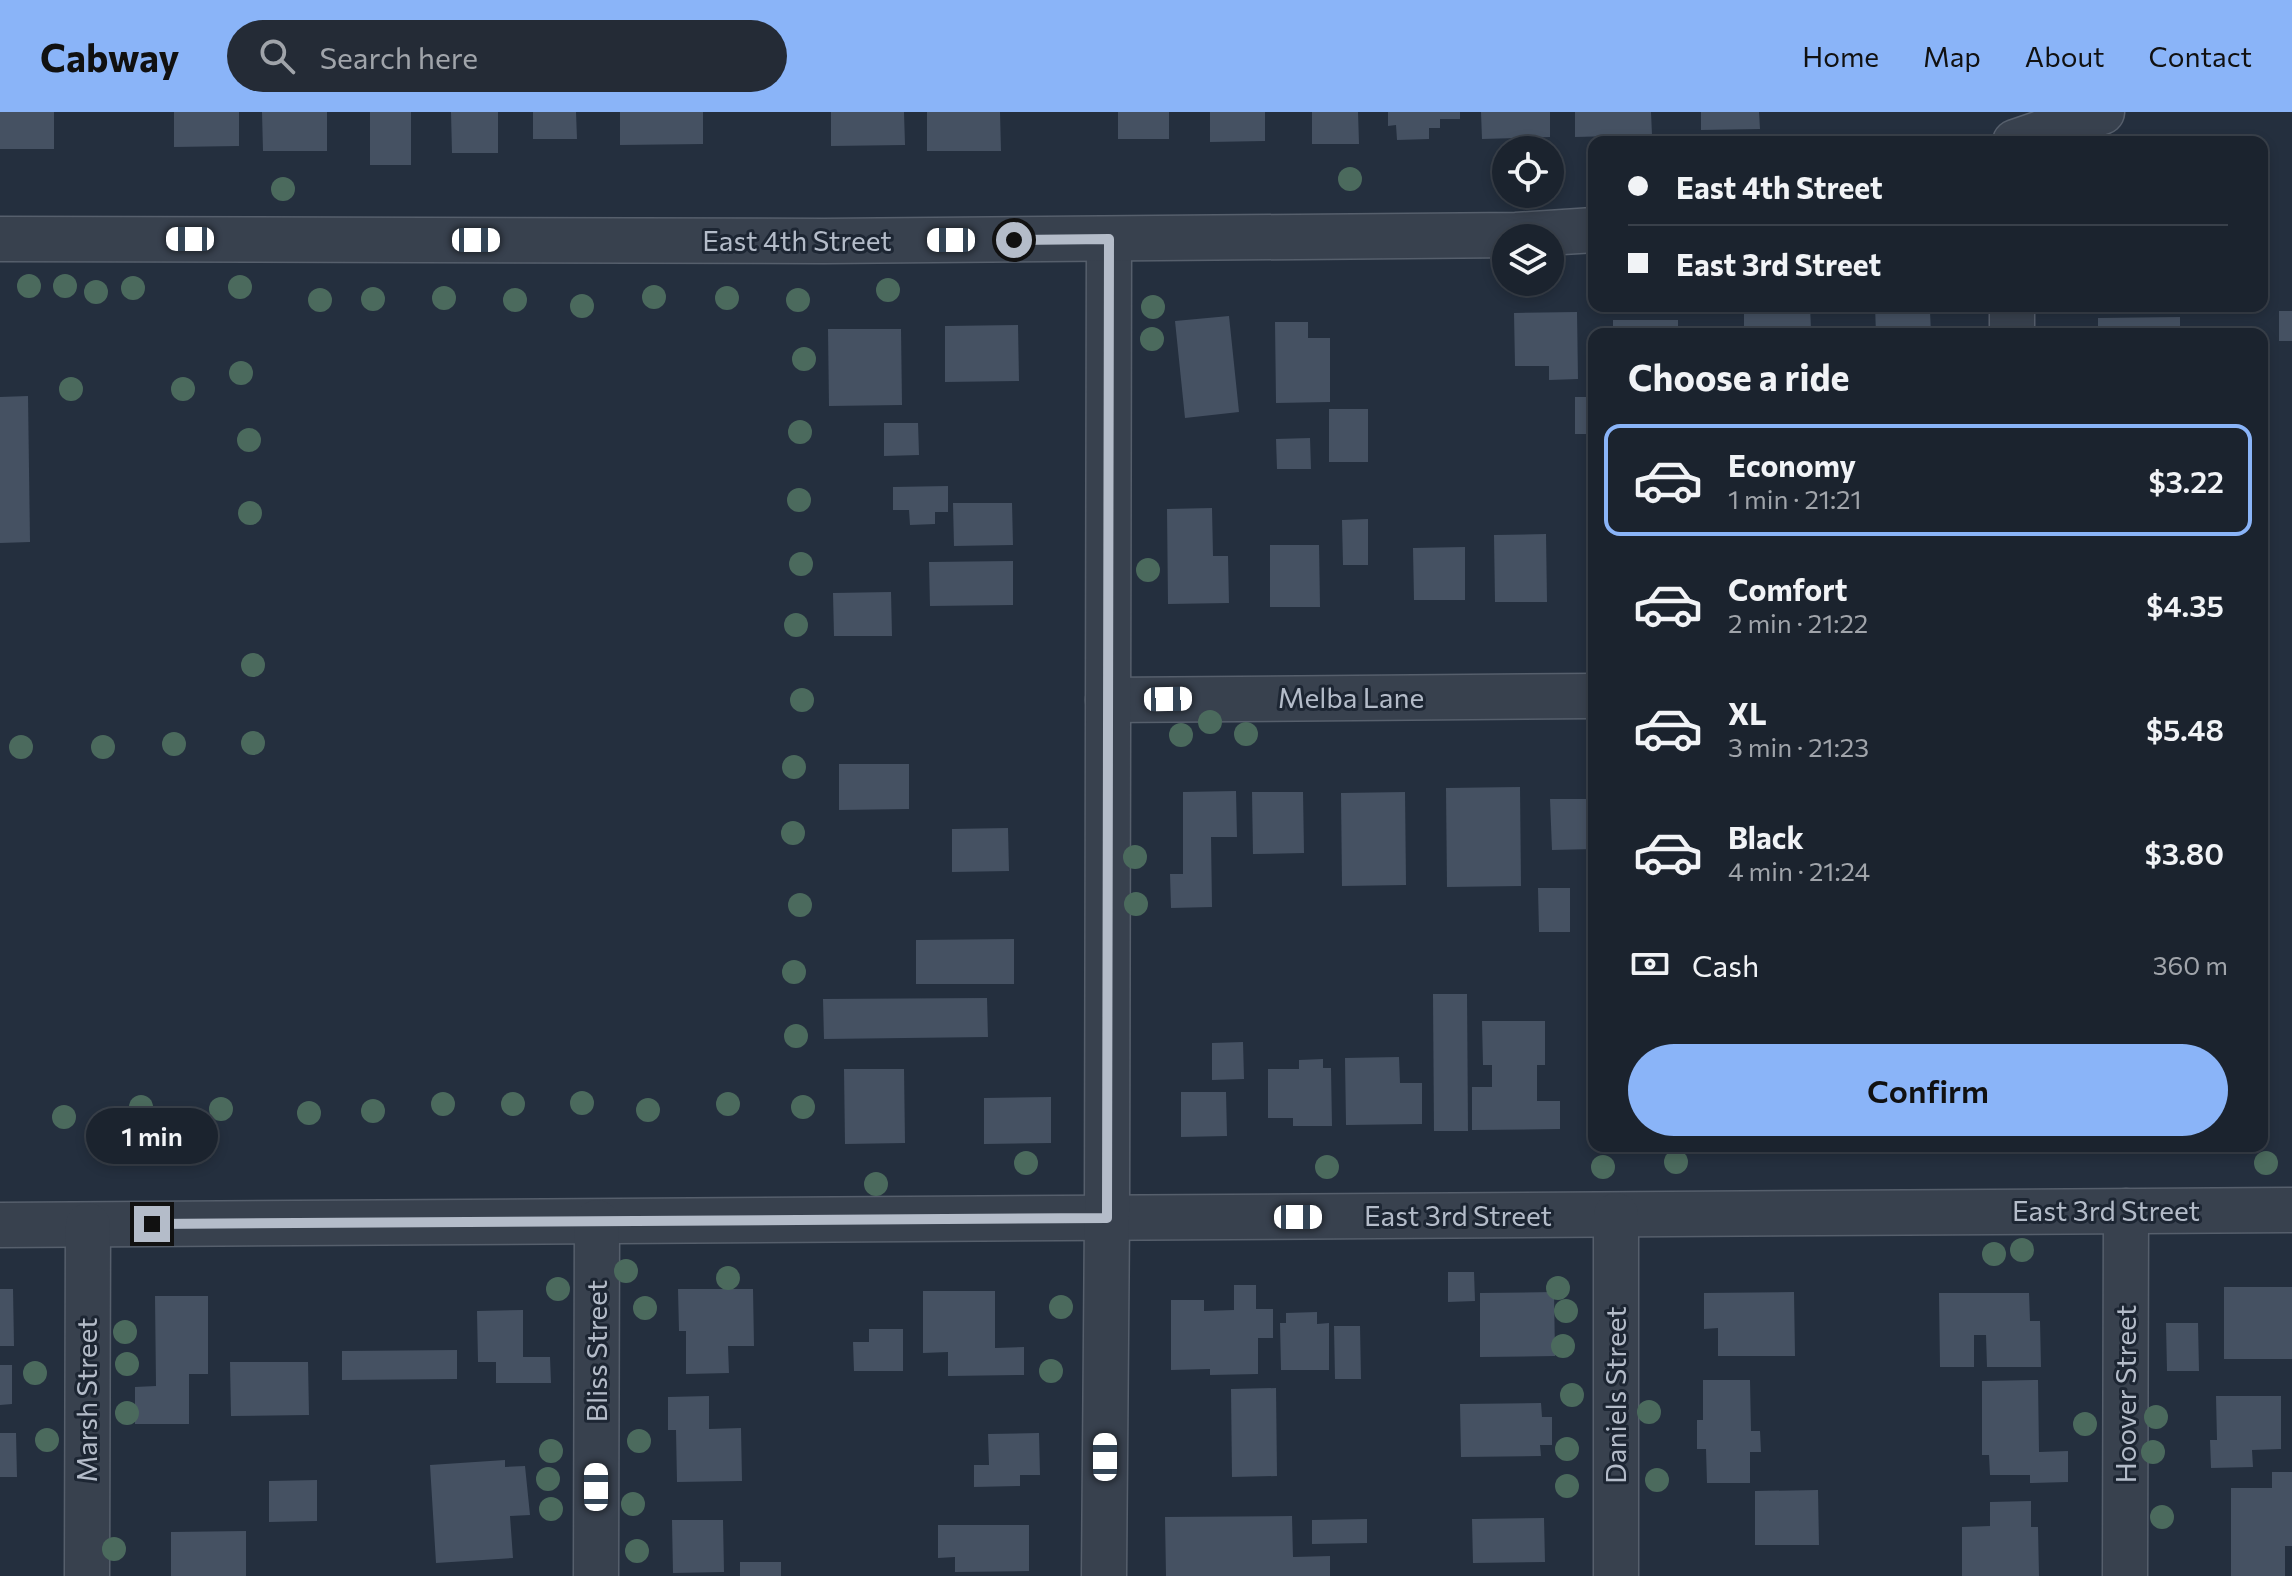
<!DOCTYPE html>
<meta charset="utf-8">
<style>
:root{--surface:#1b232e;--page:#242b36;--text:#f1f3f6;--muted:#a0a4aa;--line:#39404a;--accent:#8ab4f8}
body{margin:0;font-family:Commissioner,sans-serif;background:var(--page);color:var(--text);height:100vh;display:flex;flex-direction:column;font-size:30px;white-space:nowrap}
*{box-sizing:border-box;margin:0}
p{font-size:26px;color:var(--muted)}
.icon{flex:none;width:44px;height:44px;fill:none;stroke:currentColor;stroke-width:2;stroke-linecap:round;stroke-linejoin:round}
.map{position:relative;flex:1;overflow:hidden}
.details{position:absolute;left:1588px;top:216px;width:680px;height:824px;display:flex;flex-direction:column;background:var(--surface);border-radius:16px;box-shadow:0 4px 12px #0003,0 0 0 2px var(--line)}
.details>*{flex:none}
.guide{position:absolute;left:1588px;top:24px;width:680px;height:176px;border-radius:16px;box-shadow:0 4px 12px #0003,0 0 0 2px var(--line);display:grid;align-content:center;height:176px;padding:0 40px;background:var(--surface)}
.fabs{position:absolute;left:1492px;top:24px;display:grid;gap:16px}
.fabs a{display:grid;place-items:center;width:72px;height:72px;border-radius:50%;background:var(--surface);box-shadow:0 4px 12px #0003,0 0 0 2px var(--line);font-size:40px}
.end{position:absolute;width:36px;height:36px;margin:-18px;border:10px solid #b4bcc9;background:#111;box-shadow:0 0 0 4px #111}
.from{border-radius:50%}
.bubble{position:absolute;height:56px;border-radius:28px;background:var(--surface);box-shadow:0 4px 12px #0003,0 0 0 2px var(--line);font-size:26px;font-weight:600;line-height:56px;text-align:center}
.car{position:absolute;width:24px;height:48px;margin:-24px -12px;border-radius:10px;box-shadow:0 0 6px 2px #0007;background:linear-gradient(#fff 24%,#345 0 40%,#fff 0 76%,#345 0 86%,#fff 0)}
.guide b{display:flex;align-items:center;gap:28px;height:76px;font-size:30px}
.guide b+b{border-top:2px solid var(--line)}
.guide i{width:20px;height:20px;background:var(--text)}
ul{padding:0;list-style:none}
li{display:flex;align-items:center;gap:24px;height:112px;margin:0 16px 12px;padding:0 24px;border:4px solid transparent;border-radius:16px}
li div{flex:1}
li b{display:block;font-size:30px}
li em{font-style:normal;font-weight:600}
li.current{border-color:var(--accent)}
li>.icon{width:72px;height:72px;stroke-width:1.5}
h2{padding:0 40px;font-size:36px;line-height:96px}
.pay{display:flex;align-items:center;gap:20px;height:88px;padding:0 40px;font-size:30px}
.pay p{margin-inline-start:auto}
.action{display:flex;gap:16px;margin-top:auto;padding:16px 40px}
.action a{flex:1;height:92px;border-radius:48px;background:var(--accent);color:#111;font-size:32px;font-weight:600;line-height:92px;text-align:center}
header{display:flex;align-items:center;gap:48px;box-sizing:border-box;height:112px;padding:0 40px;background:var(--accent);color:#111}
header strong{font-size:38px}
nav{display:flex;gap:44px;margin-inline-start:auto;font-size:28px}
.search{width:560px;height:72px;background:var(--page);display:flex;align-items:center;gap:20px;box-sizing:border-box;padding:0 28px;border-radius:44px;color:var(--muted);font-size:30px}
.map>svg:first-child{display:block}
</style>
<header>
<strong>Cabway</strong>
<div class="search"><svg class="icon" aria-label="search" viewBox="0 0 24 24"><circle cx="10" cy="10" r="6"/><path d="M15 15l6 6"/></svg>Search here</div>
<nav><a>Home</a><a>Map</a><a>About</a><a>Contact</a></nav>
</header>
<div class="map">
<svg width="2292" height="1464" viewBox="0 0 2292 1464">
<rect width="100%" height="100%" fill="#242f3e"/>
<g fill="#455162">
<rect x="0" y="0" width="54" height="37"/>
<path d="M174,0H239V34L174,35Z"/>
<path d="M262,0H327V39H263Z"/>
<rect x="370" y="0" width="41" height="53"/>
<path d="M451,0H498V41H452Z"/>
<path d="M533,0H576L577,27H533Z"/>
<path d="M620,0H703V32L620,33Z"/>
<path d="M831,0H904L905,33L831,34Z"/>
<path d="M927,0H1000L1001,39H927Z"/>
<rect x="1118" y="0" width="51" height="27"/>
<path d="M1210,0H1265V29L1210,30Z"/>
<path d="M1312,0H1358L1359,32H1312Z"/>
<path d="M1388,0H1460V7H1440V16H1429V27L1397,28L1396,13L1388,14Z"/>
<path d="M1481,0H1550V25L1482,27Z"/>
<path d="M1575,0H1651L1652,23L1575,25Z"/>
<path d="M1701,0H1759L1760,17L1701,18Z"/>
<path d="M1744,194H1810L1811,217H1799V222H1744Z"/>
<path d="M1875,194H1917V200L1930,199L1931,222H1876Z"/>
<rect x="2279" y="199" width="13" height="30"/>
<path d="M1577,200L1578,267L1549,268V254H1515L1514,201Z"/>
<path d="M1229,204L1239,300L1185,306L1175,209Z"/>
<path d="M2180,205V222H2098V206Z"/>
<rect x="1613" y="208" width="65" height="14"/>
<path d="M1275,210H1308V226H1330V290L1276,291Z"/>
<path d="M1018,213L1019,269L945,270V214Z"/>
<path d="M828,217H901L902,293L829,294Z"/>
<path d="M28,284L30,430L0,431V285Z"/>
<rect x="1575" y="285" width="19" height="37"/>
<rect x="1329" y="297" width="39" height="53"/>
<path d="M884,311H918L919,343L884,344Z"/>
<path d="M1310,326L1311,357H1277L1276,327Z"/>
<path d="M948,374V400H935V412L910,413L909,398H893V375Z"/>
<path d="M953,391H1012L1013,433L954,434Z"/>
<path d="M1212,396L1213,444H1228L1229,491L1168,492L1167,397Z"/>
<path d="M1368,407V453H1343L1342,408Z"/>
<path d="M1546,422L1547,490H1495L1494,423Z"/>
<path d="M1270,433H1319L1320,495H1270Z"/>
<path d="M1465,435V488H1414L1413,436Z"/>
<path d="M1589,437H1594V489H1590Z"/>
<path d="M1013,449V493L930,494L929,450Z"/>
<path d="M891,480L892,524H834L833,481Z"/>
<path d="M839,652H909V697L839,698Z"/>
<path d="M1520,675L1521,774L1447,775L1446,676Z"/>
<path d="M1236,679L1237,725H1211L1212,795L1171,796L1170,762H1183V680Z"/>
<path d="M1252,680H1303L1304,741L1253,742Z"/>
<path d="M1405,680L1406,773L1342,774L1341,681Z"/>
<path d="M1550,687H1594V737L1552,738Z"/>
<path d="M1008,716L1009,759L952,760V717Z"/>
<path d="M1538,776H1570V820H1539Z"/>
<path d="M1014,827V872H916V828Z"/>
<path d="M1433,882H1467L1468,1019H1434Z"/>
<path d="M987,886L988,925L824,927L823,887Z"/>
<path d="M1482,909H1545V953H1537V989H1560V1017L1472,1018V975H1492V953H1483Z"/>
<path d="M1243,930L1244,967L1212,968V931Z"/>
<path d="M1399,945L1400,971H1422V1012L1346,1013L1345,946Z"/>
<path d="M1323,947V956H1331L1332,1014H1293V1006H1268V957H1299V948Z"/>
<path d="M844,957H904L905,1031L845,1032Z"/>
<path d="M1181,980H1226L1227,1024L1181,1025Z"/>
<path d="M1051,985V1031L984,1032V986Z"/>
<path d="M1448,1160H1474L1475,1189L1448,1190Z"/>
<path d="M1234,1173H1256V1197H1273V1226H1258V1262L1210,1263V1257L1171,1258V1188H1204V1199L1234,1198Z"/>
<rect x="2224" y="1175" width="68" height="72"/>
<path d="M0,1177H13L14,1234H0Z"/>
<path d="M678,1177H753L754,1234H728L729,1261L686,1262V1219H679Z"/>
<path d="M923,1179H995V1236L1024,1235V1263L948,1264V1240L923,1241Z"/>
<path d="M1554,1180L1555,1244L1480,1245V1181Z"/>
<path d="M1794,1180L1795,1244H1718V1216L1704,1217V1181Z"/>
<path d="M1939,1181H2029L2030,1209H2040L2041,1255H1987L1986,1223H1974V1255H1940Z"/>
<path d="M155,1184H208V1262H189V1312H135V1275L156,1274Z"/>
<path d="M523,1198V1245H550L551,1271H496V1250H478L477,1199Z"/>
<path d="M1317,1200V1212L1329,1211V1258H1281L1280,1211H1286V1201Z"/>
<path d="M2166,1211H2198L2199,1259H2167Z"/>
<path d="M1334,1214H1360L1361,1267H1335Z"/>
<path d="M869,1217H903V1259H854L853,1230H869Z"/>
<path d="M457,1238V1267L342,1268V1239Z"/>
<path d="M230,1250H308L309,1303L231,1304Z"/>
<path d="M0,1253H12V1292L0,1293Z"/>
<path d="M1703,1268H1750L1751,1319H1760L1761,1340H1750V1371H1707L1706,1337H1697V1308H1703Z"/>
<path d="M2038,1268L2039,1340L2068,1339V1370L2030,1371V1363H1990L1989,1343H1982V1269Z"/>
<path d="M1276,1276L1277,1364L1232,1365L1231,1277Z"/>
<path d="M709,1284V1317L741,1316L742,1369L677,1370L676,1318H668V1285Z"/>
<path d="M2216,1284H2281V1337L2252,1338L2253,1355L2211,1356L2210,1328H2217Z"/>
<path d="M1541,1291L1542,1305H1552V1333H1540L1541,1344L1461,1345L1460,1292Z"/>
<path d="M0,1321H16L17,1365H0Z"/>
<path d="M1039,1321L1040,1363H1020V1374L974,1375V1353H989L988,1322Z"/>
<path d="M505,1348V1355L525,1354L530,1403L510,1404L513,1446L436,1451L430,1353Z"/>
<path d="M2272,1360H2292V1434H2285V1464H2231V1376H2272Z"/>
<path d="M317,1368V1409L269,1410V1369Z"/>
<path d="M1818,1378L1819,1433H1755V1379Z"/>
<path d="M2031,1389V1415H2038L2039,1464H1962V1415L1990,1414V1390Z"/>
<path d="M1292,1404L1293,1445L1330,1444V1464H1166L1165,1405Z"/>
<path d="M1544,1406L1545,1450L1473,1451L1472,1407Z"/>
<path d="M1367,1407V1431L1312,1432V1408Z"/>
<path d="M672,1408H723L724,1460L673,1461Z"/>
<path d="M938,1413H1029V1459L955,1460V1445L938,1446Z"/>
<path d="M246,1419V1464H171V1420Z"/>
<rect x="740" y="1450" width="41" height="14"/>
</g>
<g fill="none" stroke-linecap="round" stroke-linejoin="round">
<g stroke="#565f6c" stroke-width="47">
<g id="minor">
<path d="M2012,222V194"/>
<path d="M1108,588L1594,584"/>
<path d="M0,1113L2292,1098"/>
<path d="M87,1464L88,1113"/>
<path d="M596,1464L597,1110"/>
<path d="M1104,1464L1107,1106L1109,127"/>
<path d="M1616,1464V1103"/>
<path d="M2125,1464L2126,1099"/>
</g>
</g>
<g stroke="#565f6c" stroke-width="47">
<g id="tertiary">
<path d="M2015,30L2102,0"/>
<path d="M0,127L824,129L1516,123L1594,118"/>
</g>
</g>
<use href="#minor" stroke="#38414e" stroke-width="44"/>
<use href="#tertiary" stroke="#38414e" stroke-width="44"/>
</g>
<g fill="#4b6a5d">
<circle cx="1350" cy="67" r="12"/>
<circle cx="283" cy="77" r="12"/>
<circle cx="29" cy="174" r="12"/>
<circle cx="65" cy="174" r="12"/>
<circle cx="240" cy="175" r="12"/>
<circle cx="133" cy="176" r="12"/>
<circle cx="888" cy="178" r="12"/>
<circle cx="96" cy="180" r="12"/>
<circle cx="654" cy="185" r="12"/>
<circle cx="444" cy="186" r="12"/>
<circle cx="727" cy="186" r="12"/>
<circle cx="373" cy="187" r="12"/>
<circle cx="320" cy="188" r="12"/>
<circle cx="515" cy="188" r="12"/>
<circle cx="798" cy="188" r="12"/>
<circle cx="582" cy="194" r="12"/>
<circle cx="1153" cy="195" r="12"/>
<circle cx="1152" cy="227" r="12"/>
<circle cx="804" cy="247" r="12"/>
<circle cx="241" cy="261" r="12"/>
<circle cx="71" cy="277" r="12"/>
<circle cx="183" cy="277" r="12"/>
<circle cx="800" cy="320" r="12"/>
<circle cx="249" cy="328" r="12"/>
<circle cx="799" cy="388" r="12"/>
<circle cx="250" cy="401" r="12"/>
<circle cx="801" cy="452" r="12"/>
<circle cx="1148" cy="458" r="12"/>
<circle cx="796" cy="513" r="12"/>
<circle cx="253" cy="553" r="12"/>
<circle cx="802" cy="588" r="12"/>
<circle cx="1210" cy="610" r="12"/>
<circle cx="1246" cy="622" r="12"/>
<circle cx="1181" cy="623" r="12"/>
<circle cx="253" cy="631" r="12"/>
<circle cx="174" cy="632" r="12"/>
<circle cx="21" cy="635" r="12"/>
<circle cx="103" cy="635" r="12"/>
<circle cx="794" cy="655" r="12"/>
<circle cx="793" cy="721" r="12"/>
<circle cx="1135" cy="745" r="12"/>
<circle cx="1136" cy="792" r="12"/>
<circle cx="800" cy="793" r="12"/>
<circle cx="794" cy="860" r="12"/>
<circle cx="796" cy="924" r="12"/>
<circle cx="582" cy="991" r="12"/>
<circle cx="443" cy="992" r="12"/>
<circle cx="513" cy="992" r="12"/>
<circle cx="728" cy="992" r="12"/>
<circle cx="141" cy="995" r="12"/>
<circle cx="803" cy="995" r="12"/>
<circle cx="221" cy="997" r="12"/>
<circle cx="648" cy="998" r="12"/>
<circle cx="373" cy="999" r="12"/>
<circle cx="309" cy="1001" r="12"/>
<circle cx="64" cy="1005" r="12"/>
<circle cx="1676" cy="1050" r="12"/>
<circle cx="1026" cy="1051" r="12"/>
<circle cx="2266" cy="1051" r="12"/>
<circle cx="1327" cy="1055" r="12"/>
<circle cx="1603" cy="1055" r="12"/>
<circle cx="876" cy="1072" r="12"/>
<circle cx="2022" cy="1138" r="12"/>
<circle cx="1994" cy="1142" r="12"/>
<circle cx="626" cy="1159" r="12"/>
<circle cx="728" cy="1166" r="12"/>
<circle cx="1558" cy="1176" r="12"/>
<circle cx="558" cy="1177" r="12"/>
<circle cx="1061" cy="1195" r="12"/>
<circle cx="645" cy="1196" r="12"/>
<circle cx="1566" cy="1199" r="12"/>
<circle cx="125" cy="1220" r="12"/>
<circle cx="1563" cy="1234" r="12"/>
<circle cx="127" cy="1252" r="12"/>
<circle cx="1051" cy="1259" r="12"/>
<circle cx="35" cy="1261" r="12"/>
<circle cx="1572" cy="1283" r="12"/>
<circle cx="1649" cy="1300" r="12"/>
<circle cx="127" cy="1301" r="12"/>
<circle cx="2156" cy="1305" r="12"/>
<circle cx="2085" cy="1312" r="12"/>
<circle cx="47" cy="1328" r="12"/>
<circle cx="639" cy="1329" r="12"/>
<circle cx="1567" cy="1337" r="12"/>
<circle cx="551" cy="1339" r="12"/>
<circle cx="2153" cy="1340" r="12"/>
<circle cx="548" cy="1367" r="12"/>
<circle cx="1657" cy="1368" r="12"/>
<circle cx="1567" cy="1374" r="12"/>
<circle cx="633" cy="1392" r="12"/>
<circle cx="551" cy="1397" r="12"/>
<circle cx="2162" cy="1405" r="12"/>
<circle cx="114" cy="1437" r="12"/>
<circle cx="637" cy="1439" r="12"/>
</g>
<g fill="none" stroke-linecap="round" stroke-linejoin="round">
<path stroke="#b4bcc9" stroke-width="10" d="M152,1112L1107,1106L1109,127L1014,128"/>
</g>
<g text-anchor="middle" stroke-width="6" stroke-linejoin="round" paint-order="stroke">
<g font-size="28" fill="#b4bcc9" stroke="#1d2633">
<text x="797" y="139">East 4th Street</text>
<text x="1351" y="596">Melba Lane</text>
<text x="2106" y="1109">East 3rd Street</text>
<text x="1458" y="1114">East 3rd Street</text>
<text transform="translate(597 1239) rotate(-90)" y="10">Bliss Street</text>
<text transform="translate(2126 1282) rotate(-90)" y="10">Hoover Street</text>
<text transform="translate(1616 1283) rotate(-90)" y="10">Daniels Street</text>
<text transform="translate(87 1288) rotate(-90)" y="10">Marsh Street</text>
</g>
</g>
</svg>
<div class="fabs">
<a><svg class="icon" aria-label="locate" viewBox="0 0 24 24"><circle cx="12" cy="12" r="6"/><path d="M12 2v4M12 18v4M2 12h4M18 12h4"/></svg></a>
<a><svg class="icon" aria-label="layers" viewBox="0 0 24 24"><path d="M12 4l9 5-9 5-9-5zM3 14l9 5 9-5"/></svg></a>
</div>
<i class="end from" style="left:1014px;top:128px"></i>
<i class="end" style="left:152px;top:1112px"></i>
<div class="bubble" style="left:86px;top:996px;width:132px">1 min</div>
<i class="car" style="left:190px;top:127px;rotate:270deg"></i>
<i class="car" style="left:476px;top:128px;rotate:90deg"></i>
<i class="car" style="left:951px;top:128px;rotate:270deg"></i>
<i class="car" style="left:1168px;top:587px;rotate:89deg"></i>
<i class="car" style="left:1298px;top:1105px;rotate:90deg"></i>
<i class="car" style="left:1105px;top:1345px;rotate:0deg"></i>
<i class="car" style="left:596px;top:1375px;rotate:0deg"></i>
<div class="guide">
<b><i class="from"></i>East 4th Street</b>
<b><i></i>East 3rd Street</b>
</div>
<section class="details">
<h2>Choose a ride</h2>
<ul>
<li class="current"><svg class="icon" aria-label="car" viewBox="0 0 24 24"><path d="M5 17H2v-5l4-1 3-4h7l3 4 3 1v5h-3M9 17h6M6 11h13"/><circle cx="7" cy="17" r="2"/><circle cx="17" cy="17" r="2"/></svg><div><b>Economy</b><p>1 min · 21:21</p></div><em>$3.22</em></li>
<li><svg class="icon" aria-label="car" viewBox="0 0 24 24"><path d="M5 17H2v-5l4-1 3-4h7l3 4 3 1v5h-3M9 17h6M6 11h13"/><circle cx="7" cy="17" r="2"/><circle cx="17" cy="17" r="2"/></svg><div><b>Comfort</b><p>2 min · 21:22</p></div><em>$4.35</em></li>
<li><svg class="icon" aria-label="car" viewBox="0 0 24 24"><path d="M5 17H2v-5l4-1 3-4h7l3 4 3 1v5h-3M9 17h6M6 11h13"/><circle cx="7" cy="17" r="2"/><circle cx="17" cy="17" r="2"/></svg><div><b>XL</b><p>3 min · 21:23</p></div><em>$5.48</em></li>
<li><svg class="icon" aria-label="car" viewBox="0 0 24 24"><path d="M5 17H2v-5l4-1 3-4h7l3 4 3 1v5h-3M9 17h6M6 11h13"/><circle cx="7" cy="17" r="2"/><circle cx="17" cy="17" r="2"/></svg><div><b>Black</b><p>4 min · 21:24</p></div><em>$3.80</em></li>
</ul>
<div class="pay"><svg class="icon" aria-label="cash" viewBox="0 0 24 24"><path d="M3 7h18v10H3z"/><circle cx="12" cy="12" r="2"/></svg>Cash<p>360 m</p></div>
<div class="action"><a>Confirm</a></div>
</section>
</div>
